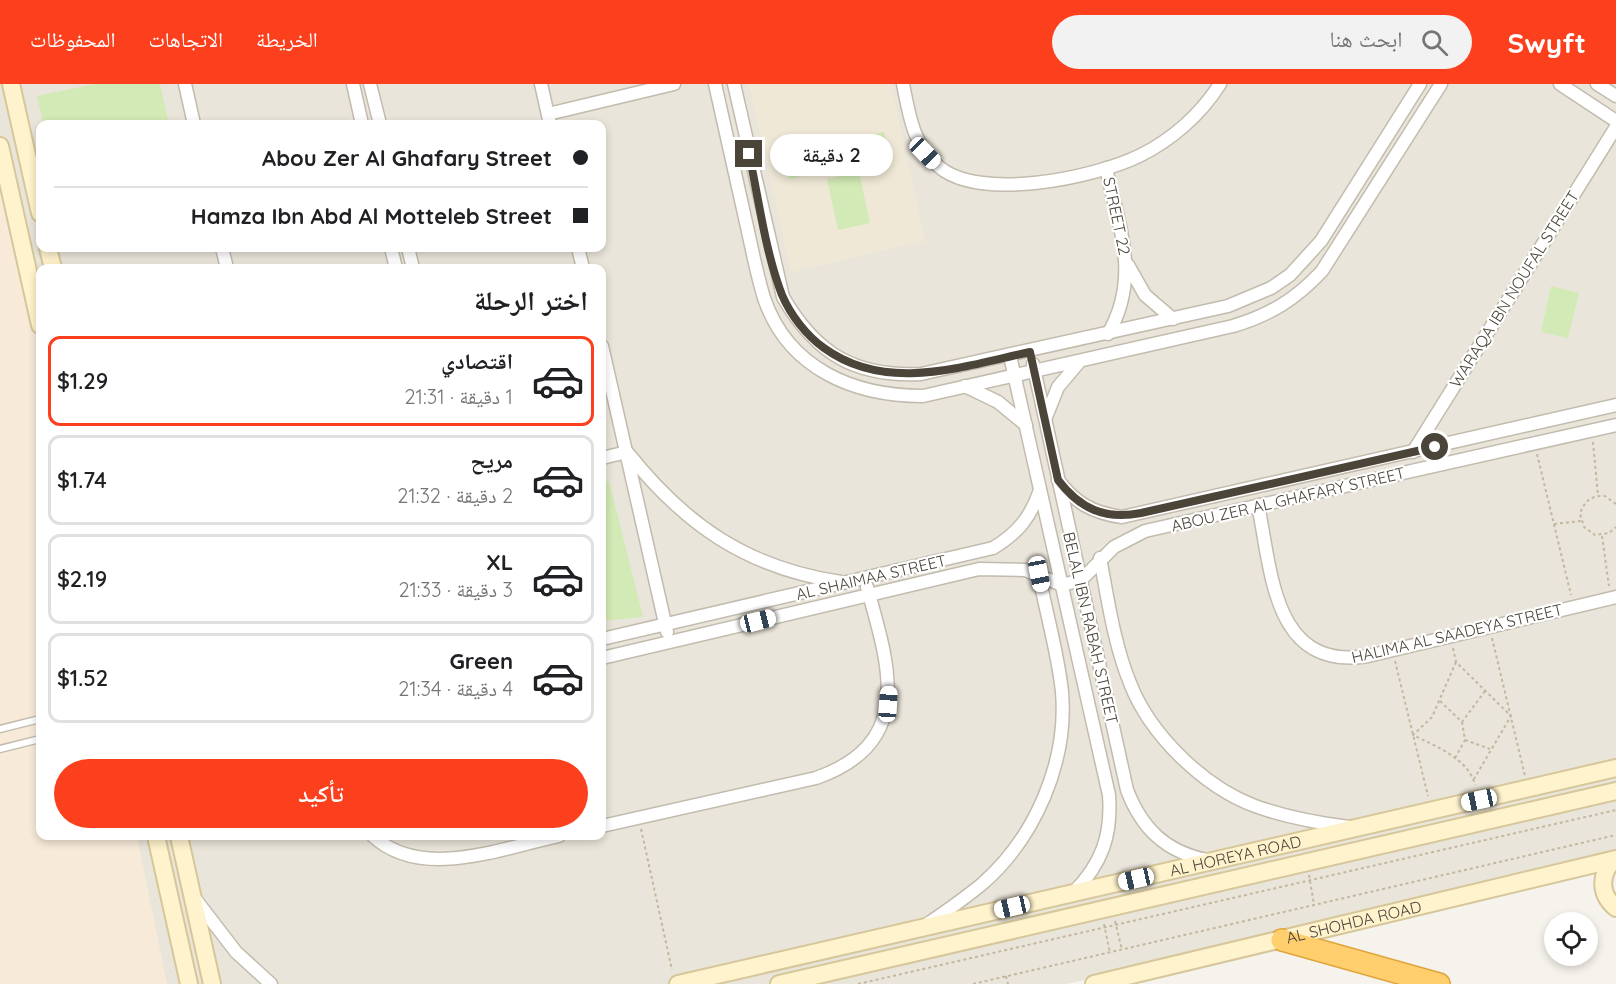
<!DOCTYPE html>
<html lang="ar">
<meta charset="utf-8">
<style>
:root{--surface:#fff;--page:#f2f2f2;--text:#202124;--muted:#757577;--line:#e0e0e0;--accent:#fc3f1d}
body{margin:0;font-family:Quicksand,"Noto Naskh Arabic",sans-serif;background:var(--page);color:var(--text);direction:rtl;height:100vh;display:flex;flex-direction:column;font-size:22px;white-space:nowrap}
*{box-sizing:border-box;margin:0}
p{font-size:20px;color:var(--muted)}
.icon{flex:none;width:33px;height:33px;fill:none;stroke:currentColor;stroke-width:2;stroke-linecap:round;stroke-linejoin:round}
.map{position:relative;flex:1;overflow:hidden;direction:ltr}
.side{position:absolute;left:36px;top:180px;width:570px;height:576px;display:flex;flex-direction:column;background:var(--surface);border-radius:12px;box-shadow:0 3px 9px #0003;direction:rtl}
.side>*{flex:none}
.top-card{position:absolute;left:36px;top:36px;width:570px;height:132px;border-radius:12px;box-shadow:0 3px 9px #0003;direction:rtl;display:grid;align-content:center;height:132px;padding:0 18px;background:var(--surface)}
.buttons{position:absolute;left:1544px;top:828px;display:grid;gap:12px}
.buttons a{display:grid;place-items:center;width:54px;height:54px;border-radius:50%;background:var(--surface);box-shadow:0 3px 9px #0003;font-size:30px}
.end{position:absolute;width:27px;height:27px;margin:-14px;border:8px solid #4b4439;background:#fff;box-shadow:0 0 0 3px #fff}
.from{border-radius:50%}
.bubble{position:absolute;height:42px;border-radius:21px;background:var(--surface);box-shadow:0 3px 9px #0003;font-size:20px;font-weight:600;line-height:42px;text-align:center;direction:rtl}
.car{position:absolute;width:18px;height:36px;margin:-18px -9px;border-radius:8px;box-shadow:0 0 4px 2px #0007;background:linear-gradient(#fff 24%,#345 0 40%,#fff 0 76%,#345 0 86%,#fff 0)}
.top-card b{display:flex;align-items:center;gap:21px;height:57px;font-size:22px}
.top-card b+b{border-top:2px solid var(--line)}
.top-card i{width:15px;height:15px;background:var(--text)}
ul{padding:0;list-style:none}
li{display:flex;align-items:center;gap:18px;height:90px;margin:0 12px 9px;padding:0 6px;border:3px solid var(--line);border-radius:12px}
li div{flex:1}
li b{display:block;font-size:22px}
li em{font-style:normal;font-weight:600}
li.on{border-color:var(--accent)}
li>.icon{width:54px;height:54px;stroke-width:1.5}
h2{padding:0 18px;font-size:27px;line-height:72px}
.primary-button{display:flex;gap:12px;margin-top:auto;padding:12px 18px}
.primary-button a{flex:1;height:69px;border-radius:36px;background:var(--accent);color:#fff;font-size:24px;font-weight:600;line-height:69px;text-align:center}
header{display:flex;align-items:center;gap:36px;box-sizing:border-box;height:84px;padding:0 30px;background:var(--accent);color:#fff}
header strong{font-size:28px}
nav{display:flex;gap:33px;margin-inline-start:auto;font-size:21px}
.search{width:420px;height:54px;background:var(--page);display:flex;align-items:center;gap:15px;box-sizing:border-box;padding:0 21px;border-radius:33px;color:var(--muted);font-size:22px}
.map>svg:first-child{display:block}
</style>
<header>
<strong>Swyft</strong>
<div class="search"><svg class="icon" aria-label="search" viewBox="0 0 24 24"><circle cx="10" cy="10" r="6"/><path d="M15 15l6 6"/></svg>ابحث هنا</div>
<nav><a>الخريطة</a><a>الاتجاهات</a><a>المحفوظات</a></nav>
</header>
<div class="map">
<svg width="1616" height="900" viewBox="0 0 1616 900">
<rect width="100%" height="100%" fill="#f6f3ec"/>
<path fill="#eae5da" fill-rule="evenodd" d="M0,0H1616V771L1066,900H0ZM40,40H602V164H40ZM40,184H602V752H40Z"/>
<path fill="#f7ead8" d="M0,64L40,267V752H137L167,900H0Z"/>
<path fill="#efe8d6" d="M749,0H891L925,157L791,188Z"/>
<g fill="#d2eab5">
<path d="M94,0H160L169,40H43L37,12Z"/>
<path d="M884,48L888,65L856,73L852,55Z"/>
<path d="M834,58L840,84L789,95L783,70Z"/>
<path d="M859,88L870,139L838,146L827,95Z"/>
<path d="M1551,202L1579,209L1568,254L1541,248Z"/>
<path d="M609,397L643,533L602,537V399Z"/>
</g>
<g fill="none" stroke-linecap="round" stroke-linejoin="round">
<g stroke="#c2bbae" stroke-width="9">
<g id="lane">
<path d="M0,645L40,635"/>
<path d="M0,665L40,655"/>
</g>
</g>
<g stroke="#c2bbae" stroke-width="15">
<g id="street">
<path d="M185,0L194,40"/>
<path d="M353,0L362,40"/>
<path d="M370,0L380,40"/>
<path d="M541,0L550,40"/>
<path d="M715,0C725,45 735,89 745,134C751,160 756,188 764,214C788,285 854,312 923,312L1233,242C1270,231 1296,215 1322,187L1441,0"/>
<path d="M734,0L783,213C816,270 855,293 921,290L1228,222L1271,204L1290,191L1321,157L1420,0"/>
<path d="M903,0C909,30 913,61 938,82C979,118 1093,94 1139,72C1172,56 1201,30 1220,0"/>
<path d="M1560,0L1616,37"/>
<path d="M1597,0L1616,12"/>
<path d="M548,30L674,0"/>
<path d="M1106,84C1119,143 1141,193 1108,250"/>
<path d="M222,164L227,184"/>
<path d="M391,164L396,184"/>
<path d="M408,164L413,184"/>
<path d="M578,164L583,184"/>
<path d="M1128,181L1145,211L1173,235"/>
<path d="M602,262L667,548"/>
<path d="M1010,272L1109,711C1112,751 1102,780 1073,809"/>
<path d="M1033,280L1127,706C1142,745 1166,768 1207,776"/>
<path d="M965,302L998,318L1026,341"/>
<path d="M1046,333L1058,303L1080,277"/>
<path d="M1413,368L1616,43"/>
<path d="M602,374L627,368C685,441 747,484 841,498"/>
<path d="M1058,396C1075,419 1093,429 1122,433L1616,321"/>
<path d="M1258,421C1272,489 1273,587 1368,572L1616,513"/>
<path d="M1100,474C1108,516 1114,560 1130,599C1150,651 1204,703 1255,722C1285,733 1318,739 1349,743"/>
<path d="M602,555L993,464C1017,450 1031,433 1040,406"/>
<path d="M602,574L979,485L1025,486L1062,501L1081,496L1114,463L1145,447L1616,341"/>
<path d="M602,742L816,694C916,659 889,582 867,503"/>
<path d="M373,752C421,797 502,764 559,752"/>
<path d="M196,816L236,868L271,900"/>
<path d="M926,841C945,828 964,815 982,800C1035,754 1068,678 1062,608C1058,569 1046,529 1039,491"/>
</g>
</g>
<g stroke="#d6c79b" stroke-width="20">
<g id="secondary">
<path d="M11,0L40,129"/>
<path d="M0,62L40,241"/>
<path d="M48,164L53,184"/>
<path d="M156,752L189,900"/>
<path d="M179,752L212,900"/>
<path d="M1613,776C1600,791 1599,810 1616,824"/>
<path id="s1" d="M678,900L1616,684"/>
<path d="M779,900L1616,707"/>
<path id="s2" d="M1094,900L1616,775"/>
</g>
</g>
<g stroke="#e0a43c" stroke-width="24">
<path id="highway" d="M1282,856L1439,900"/>
</g>
<g stroke="#c4b79f" stroke-width="2" stroke-dasharray="3 3" stroke-linecap="butt">
<path d="M1593,358L1598,412"/>
<path d="M1537,370L1571,511"/>
<path d="M1616,420L1605,412C1592,411 1584,417 1580,430L1584,443L1595,451L1609,449L1616,443"/>
<path d="M1554,440L1581,437"/>
<path d="M1602,452L1609,502"/>
<path d="M1492,554L1525,692"/>
<path d="M1453,564L1456,578L1511,632L1474,695"/>
<path d="M1395,577L1428,712"/>
<path d="M1456,578L1432,633L1413,651C1435,662 1469,675 1475,701"/>
<path d="M1440,617L1462,638L1485,607"/>
<path d="M1465,656L1490,665"/>
<path d="M1455,674L1465,656L1462,638"/>
<path d="M641,745L672,886"/>
<path d="M1309,791L1314,821"/>
<path d="M1115,837L1122,866"/>
<path d="M1104,840L1110,869"/>
<path d="M1006,892L1008,900"/>
<path d="M858,900L1616,726"/>
<path d="M973,900L1616,751"/>
</g>
<use href="#lane" stroke="#fff" stroke-width="6"/>
<use href="#street" stroke="#fff" stroke-width="12"/>
<use href="#secondary" stroke="#fff3cd" stroke-width="16"/>
<use href="#highway" stroke="#ffcf6e" stroke-width="21"/>
</g>
<g fill="none" stroke-linecap="round" stroke-linejoin="round">
<path stroke="#4b4439" stroke-width="8" d="M749,70C759,116 765,167 782,211C791,232 807,252 824,264C886,309 961,283 1030,268L1058,396C1080,425 1105,436 1141,429L1435,363"/>
</g>
<g text-anchor="middle" stroke-width="4.5" stroke-linejoin="round" paint-order="stroke">
<g font-size="16" fill="#4b4439" stroke="#fff">
<text transform="translate(1117 132) rotate(78)" y="6">STREET 22</text>
<text transform="translate(1514 205) rotate(-58)" y="6">WARAQA IBN NOUFAL STREET</text>
<text transform="translate(1288 415) rotate(-13)" y="6">ABOU ZER AL GHAFARY STREET</text>
<text transform="translate(871 493) rotate(-13)" y="6">AL SHAIMAA STREET</text>
<text transform="translate(1091 544) rotate(77)" y="6">BELAL IBN RABAH STREET</text>
<text transform="translate(1457 549) rotate(-13)" y="6">HALIMA AL SAADEYA STREET</text>
<text dy="6" stroke="none"><textPath href="#s1" startOffset="572">AL HOREYA ROAD</textPath></text>
<text dy="6" stroke="none"><textPath href="#s2" startOffset="267">AL SHOHDA ROAD</textPath></text>
</g>
</g>
</svg>
<div class="buttons">
<a><svg class="icon" aria-label="locate" viewBox="0 0 24 24"><circle cx="12" cy="12" r="6"/><path d="M12 2v4M12 18v4M2 12h4M18 12h4"/></svg></a>
</div>
<i class="end from" style="left:1435px;top:363px"></i>
<i class="end" style="left:749px;top:70px"></i>
<div class="bubble" style="left:770px;top:50px;width:123px">2 دقيقة</div>
<i class="car" style="left:925px;top:69px;rotate:136deg"></i>
<i class="car" style="left:1039px;top:490px;rotate:169deg"></i>
<i class="car" style="left:758px;top:537px;rotate:76deg"></i>
<i class="car" style="left:888px;top:620px;rotate:4deg"></i>
<i class="car" style="left:1479px;top:716px;rotate:258deg"></i>
<i class="car" style="left:1136px;top:795px;rotate:257deg"></i>
<i class="car" style="left:1012px;top:823px;rotate:257deg"></i>
<div class="top-card">
<b><i class="from"></i>Abou Zer Al Ghafary Street</b>
<b><i></i>Hamza Ibn Abd Al Motteleb Street</b>
</div>
<section class="side">
<h2>اختر الرحلة</h2>
<ul>
<li class="on"><svg class="icon" aria-label="car" viewBox="0 0 24 24"><path d="M5 17H2v-5l4-1 3-4h7l3 4 3 1v5h-3M9 17h6M6 11h13"/><circle cx="7" cy="17" r="2"/><circle cx="17" cy="17" r="2"/></svg><div><b>اقتصادي</b><p>1 دقيقة · 21:31</p></div><em>$1.29</em></li>
<li><svg class="icon" aria-label="car" viewBox="0 0 24 24"><path d="M5 17H2v-5l4-1 3-4h7l3 4 3 1v5h-3M9 17h6M6 11h13"/><circle cx="7" cy="17" r="2"/><circle cx="17" cy="17" r="2"/></svg><div><b>مريح</b><p>2 دقيقة · 21:32</p></div><em>$1.74</em></li>
<li><svg class="icon" aria-label="car" viewBox="0 0 24 24"><path d="M5 17H2v-5l4-1 3-4h7l3 4 3 1v5h-3M9 17h6M6 11h13"/><circle cx="7" cy="17" r="2"/><circle cx="17" cy="17" r="2"/></svg><div><b>XL</b><p>3 دقيقة · 21:33</p></div><em>$2.19</em></li>
<li><svg class="icon" aria-label="car" viewBox="0 0 24 24"><path d="M5 17H2v-5l4-1 3-4h7l3 4 3 1v5h-3M9 17h6M6 11h13"/><circle cx="7" cy="17" r="2"/><circle cx="17" cy="17" r="2"/></svg><div><b>Green</b><p>4 دقيقة · 21:34</p></div><em>$1.52</em></li>
</ul>
<div class="primary-button"><a>تأكيد</a></div>
</section>
</div>
